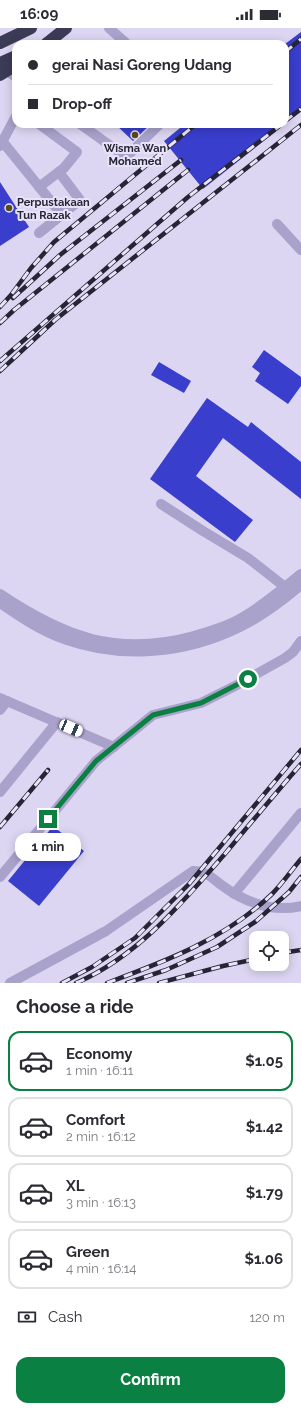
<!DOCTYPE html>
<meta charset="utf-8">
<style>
:root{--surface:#fff;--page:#f2f2f3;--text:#2b2b33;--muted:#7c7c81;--line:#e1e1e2;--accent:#0b8043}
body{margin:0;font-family:Raleway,sans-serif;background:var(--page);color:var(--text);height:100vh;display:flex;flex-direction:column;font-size:15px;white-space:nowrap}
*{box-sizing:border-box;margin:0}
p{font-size:13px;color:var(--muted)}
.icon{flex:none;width:22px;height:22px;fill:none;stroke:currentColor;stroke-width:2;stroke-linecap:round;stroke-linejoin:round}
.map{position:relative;height:955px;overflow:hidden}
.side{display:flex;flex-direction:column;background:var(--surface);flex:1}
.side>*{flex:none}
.hud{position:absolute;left:12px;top:12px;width:277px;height:88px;border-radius:12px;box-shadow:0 2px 10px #0003;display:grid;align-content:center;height:88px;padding:0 16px;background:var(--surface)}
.fabs{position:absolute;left:249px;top:903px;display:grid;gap:8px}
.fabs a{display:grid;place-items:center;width:40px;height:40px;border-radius:8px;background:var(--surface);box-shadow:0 2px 10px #0003;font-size:20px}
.end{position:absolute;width:18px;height:18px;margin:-9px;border:5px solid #0b8043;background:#fff;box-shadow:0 0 0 2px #fff}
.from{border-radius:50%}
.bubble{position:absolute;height:28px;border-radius:12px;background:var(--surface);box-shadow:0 2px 10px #0003;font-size:13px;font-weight:700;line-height:28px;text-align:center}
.car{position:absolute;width:12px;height:24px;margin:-12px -6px;border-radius:5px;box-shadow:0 0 3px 1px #0007;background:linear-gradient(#fff 24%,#345 0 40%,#fff 0 76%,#345 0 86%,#fff 0)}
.hud b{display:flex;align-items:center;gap:14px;height:38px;font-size:15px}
.hud b+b{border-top:1px solid var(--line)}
.hud i{width:10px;height:10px;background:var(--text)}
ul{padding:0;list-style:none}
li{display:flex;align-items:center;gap:12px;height:60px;margin:0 8px 6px;padding:0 8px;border:2px solid var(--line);border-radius:12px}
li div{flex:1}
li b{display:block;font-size:15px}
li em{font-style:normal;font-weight:700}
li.current{border-color:var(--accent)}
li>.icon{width:36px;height:36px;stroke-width:1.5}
h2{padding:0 16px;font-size:18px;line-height:48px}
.pay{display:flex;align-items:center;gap:10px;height:44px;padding:0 16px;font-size:15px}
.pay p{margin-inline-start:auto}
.primary-button{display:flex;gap:8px;margin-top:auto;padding:8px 16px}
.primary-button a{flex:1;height:46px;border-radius:12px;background:var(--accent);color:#fff;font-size:16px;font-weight:700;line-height:46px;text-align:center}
.status{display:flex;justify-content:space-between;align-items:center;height:28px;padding:0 20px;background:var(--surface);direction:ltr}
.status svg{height:11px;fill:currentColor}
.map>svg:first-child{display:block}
</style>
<div class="status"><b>16:09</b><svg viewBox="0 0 49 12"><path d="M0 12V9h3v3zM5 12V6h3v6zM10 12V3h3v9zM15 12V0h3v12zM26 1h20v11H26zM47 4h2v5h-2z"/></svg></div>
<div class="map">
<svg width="301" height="955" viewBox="0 0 301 955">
<rect width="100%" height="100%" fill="#ddd6f2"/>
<g fill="#393ecd">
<path d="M301,4V83L285,96V16Z"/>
<path d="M115,96H151L133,113Z"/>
<path d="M185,96H285L203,161L164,113Z"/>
<path d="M0,154L29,199L0,218Z"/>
<path d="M264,322L301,349V358L288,376L255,353L260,345L252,339Z"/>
<path d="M159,334L191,353L184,365L151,347Z"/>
<path d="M207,370L248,399L251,394L301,434V471L223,410L196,448L253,492L235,514L150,451Z"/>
<path d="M53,798L84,823L39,878L8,853Z"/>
</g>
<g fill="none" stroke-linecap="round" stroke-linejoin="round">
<g stroke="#a9a2cb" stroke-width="10">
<path d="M109,0L127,16"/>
<path d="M7,43L16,49"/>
<path d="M39,96L77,124L64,140L39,159"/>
<path d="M80,96L126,129L160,96"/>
<path d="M2,113L62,187"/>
<path d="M0,118L16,88"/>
<path d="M277,196L301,222"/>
<path d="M39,205L80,172L59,144"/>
<path d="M161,476L203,503L248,530L285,559"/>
<path d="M0,566C64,609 117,629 194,608C211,603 228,598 243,589C264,577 282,561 301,546"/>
<path d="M0,575C20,589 41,603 64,611C117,630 175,627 227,605C254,594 279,576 301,557"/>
<path d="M0,670L114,719"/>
<path d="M0,682L7,673"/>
<path d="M0,764L57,694"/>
<path d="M0,849L96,733L153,687L201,675L235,658L285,630L293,624L301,613"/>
<path d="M234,866L301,785"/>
<path d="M10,955L106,903L193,843C206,843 211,849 220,856C244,874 271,885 301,878"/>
</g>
<g stroke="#3c3b56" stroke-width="12">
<path d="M0,15L31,0"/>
<path d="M46,16L66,0"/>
<path d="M0,35L16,28"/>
<path d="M0,47L16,37"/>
</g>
<g stroke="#262535" stroke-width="4.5">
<g id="rail">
<path d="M285,24L301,11"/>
<path d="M285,93L301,81"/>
<path d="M13,270L60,227L181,132"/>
<path d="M0,279L11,267L31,240L54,214L196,96"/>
<path d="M0,295L14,282L188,142"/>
<path d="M0,333L188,169L282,96"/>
<path d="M0,343L55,292L301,97"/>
<path d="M0,799L48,742"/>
<path d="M282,925L301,922"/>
<path d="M62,955L92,939L135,910L189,856L301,722"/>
<path d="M76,955C137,929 181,876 224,827C249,797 275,766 301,736"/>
<path d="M107,955C166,933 225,911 272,866C282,856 291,843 301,831"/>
<path d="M127,955L166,942L217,919L255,894L289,864L301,849"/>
<path d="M159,955L223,938L256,931"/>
</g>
</g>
<use href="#rail" stroke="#e9e3fa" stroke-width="3" stroke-dasharray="9" stroke-linecap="butt"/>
</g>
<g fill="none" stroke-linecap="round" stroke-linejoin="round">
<path stroke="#0b8043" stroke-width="5" d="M48,791L96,733L153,687L201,675L248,651"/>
</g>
<g fill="#584b18" stroke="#e9e3fa" stroke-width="1.5">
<circle cx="135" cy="107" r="4"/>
<circle cx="9" cy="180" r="4"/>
</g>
<g text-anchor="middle" stroke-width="4" stroke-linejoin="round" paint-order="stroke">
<g font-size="11" font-weight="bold" fill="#262535" stroke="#e9e3fa">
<text x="135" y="124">Wisma Wan<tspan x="135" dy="13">Mohamed</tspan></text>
<text x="17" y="178" text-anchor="start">Perpustakaan<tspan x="17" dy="13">Tun Razak</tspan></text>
</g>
</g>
</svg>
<div class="fabs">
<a><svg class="icon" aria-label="locate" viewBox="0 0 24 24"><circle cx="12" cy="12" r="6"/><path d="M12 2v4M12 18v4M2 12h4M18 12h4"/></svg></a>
</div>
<i class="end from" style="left:248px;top:651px"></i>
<i class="end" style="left:48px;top:791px"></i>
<div class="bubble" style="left:15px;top:805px;width:66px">1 min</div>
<i class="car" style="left:71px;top:700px;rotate:113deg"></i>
<div class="hud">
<b><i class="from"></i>gerai Nasi Goreng Udang</b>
<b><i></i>Drop-off</b>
</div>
</div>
<section class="side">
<h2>Choose a ride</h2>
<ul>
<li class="current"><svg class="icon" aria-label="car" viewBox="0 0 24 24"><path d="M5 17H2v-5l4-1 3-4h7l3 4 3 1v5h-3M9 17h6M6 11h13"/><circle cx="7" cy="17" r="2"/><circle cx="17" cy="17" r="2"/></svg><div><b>Economy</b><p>1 min · 16:11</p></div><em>$1.05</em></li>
<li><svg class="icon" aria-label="car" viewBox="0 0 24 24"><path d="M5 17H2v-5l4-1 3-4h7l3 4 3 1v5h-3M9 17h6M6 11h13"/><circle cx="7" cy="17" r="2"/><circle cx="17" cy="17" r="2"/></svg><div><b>Comfort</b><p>2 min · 16:12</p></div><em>$1.42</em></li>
<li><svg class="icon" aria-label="car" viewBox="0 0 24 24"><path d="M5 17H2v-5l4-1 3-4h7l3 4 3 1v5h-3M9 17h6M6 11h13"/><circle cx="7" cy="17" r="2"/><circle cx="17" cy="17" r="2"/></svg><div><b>XL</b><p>3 min · 16:13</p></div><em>$1.79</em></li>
<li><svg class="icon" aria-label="car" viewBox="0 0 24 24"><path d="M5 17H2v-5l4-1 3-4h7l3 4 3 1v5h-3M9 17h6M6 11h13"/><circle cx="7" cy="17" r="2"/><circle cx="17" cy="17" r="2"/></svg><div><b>Green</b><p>4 min · 16:14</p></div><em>$1.06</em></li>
</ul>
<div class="pay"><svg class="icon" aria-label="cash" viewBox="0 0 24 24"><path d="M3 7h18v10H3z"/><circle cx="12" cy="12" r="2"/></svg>Cash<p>120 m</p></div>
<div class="primary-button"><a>Confirm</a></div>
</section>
